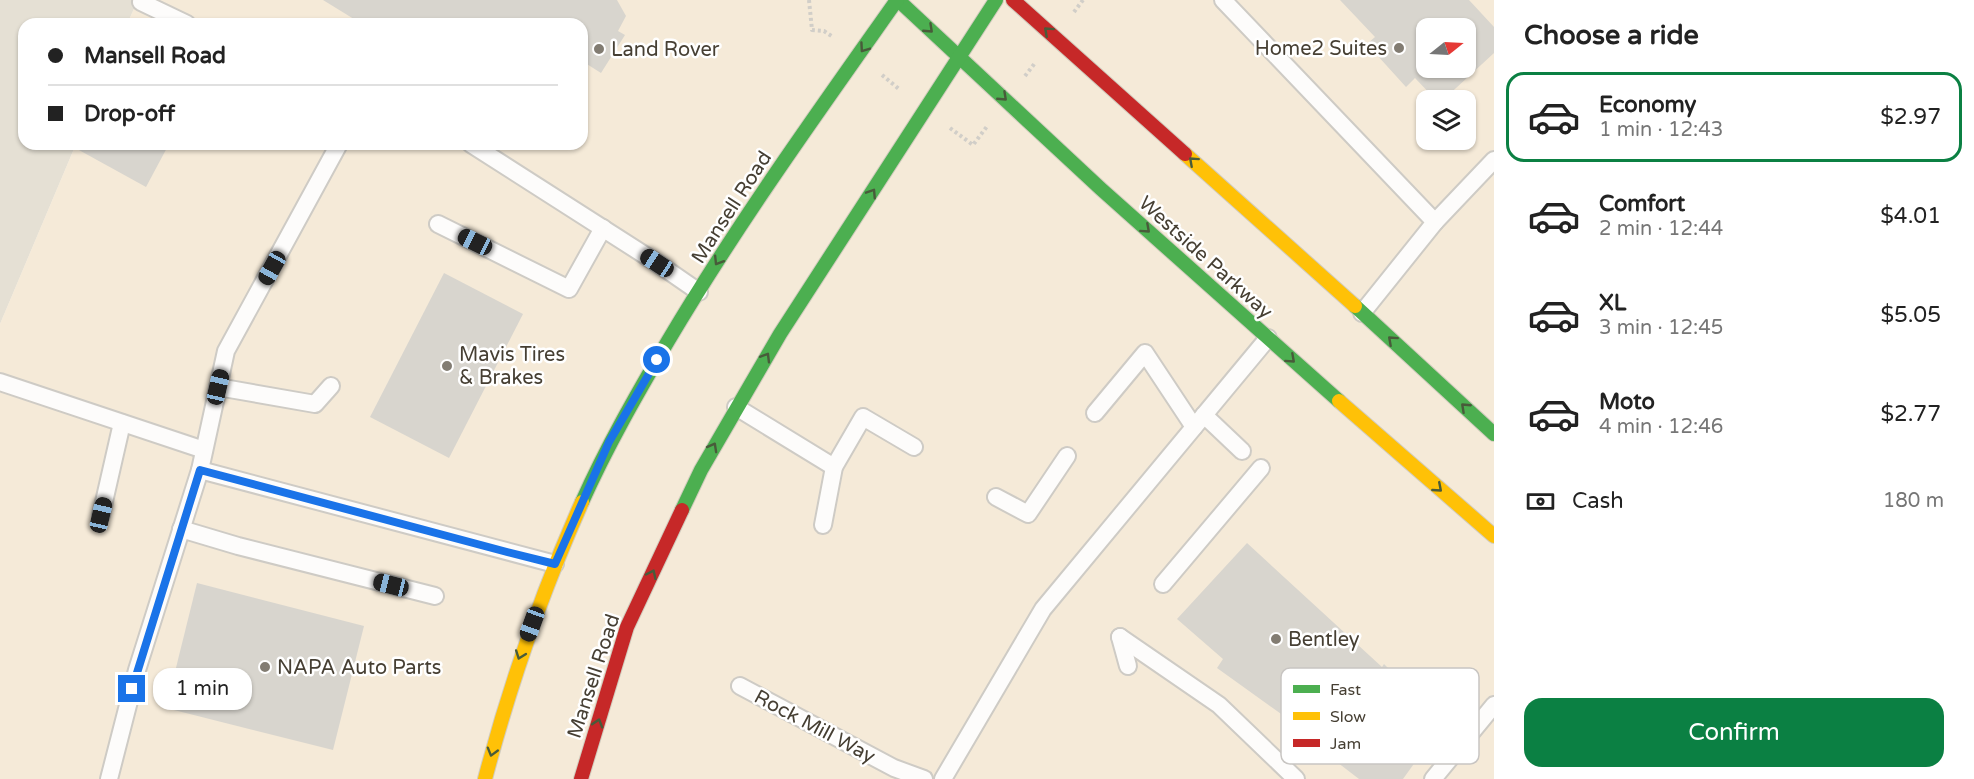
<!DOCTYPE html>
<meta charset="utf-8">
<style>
:root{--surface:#fff;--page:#f6f6f6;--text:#222;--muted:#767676;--line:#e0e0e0;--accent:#0b8043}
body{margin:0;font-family:"Varela Round",sans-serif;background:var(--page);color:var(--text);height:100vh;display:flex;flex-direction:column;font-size:22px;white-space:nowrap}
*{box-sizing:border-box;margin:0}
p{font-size:20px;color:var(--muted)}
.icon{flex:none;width:33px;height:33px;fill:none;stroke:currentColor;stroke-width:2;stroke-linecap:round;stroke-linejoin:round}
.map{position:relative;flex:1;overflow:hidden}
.drawer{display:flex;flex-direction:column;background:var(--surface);width:480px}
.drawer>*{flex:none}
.banner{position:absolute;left:18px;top:18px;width:570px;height:132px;border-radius:18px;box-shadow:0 2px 4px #0004;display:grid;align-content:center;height:132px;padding:0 30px;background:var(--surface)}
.needle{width:39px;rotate:72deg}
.tools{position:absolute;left:1416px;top:18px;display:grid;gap:12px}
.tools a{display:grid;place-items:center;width:60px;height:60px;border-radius:12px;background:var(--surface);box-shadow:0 2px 4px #0004;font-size:30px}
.end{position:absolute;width:27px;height:27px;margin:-14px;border:8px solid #1a73e8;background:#fff;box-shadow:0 0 0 3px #fff}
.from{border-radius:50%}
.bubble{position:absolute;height:42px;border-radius:18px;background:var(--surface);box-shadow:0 2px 4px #0004;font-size:20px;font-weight:600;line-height:42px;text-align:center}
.car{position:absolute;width:18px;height:36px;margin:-18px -9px;border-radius:8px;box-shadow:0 0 4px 2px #0007;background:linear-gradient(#222 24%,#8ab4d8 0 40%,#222 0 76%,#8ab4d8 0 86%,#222 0)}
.banner b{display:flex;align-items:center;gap:21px;height:57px;font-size:22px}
.banner b+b{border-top:2px solid var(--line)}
.banner i{width:15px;height:15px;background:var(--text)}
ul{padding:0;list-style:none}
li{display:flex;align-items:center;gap:18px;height:90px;margin:0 12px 9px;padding:0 18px;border:3px solid transparent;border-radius:18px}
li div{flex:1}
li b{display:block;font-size:22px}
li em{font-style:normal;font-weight:600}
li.on{border-color:var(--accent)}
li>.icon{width:54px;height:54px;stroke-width:1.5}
h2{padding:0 30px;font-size:27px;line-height:72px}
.pay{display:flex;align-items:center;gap:15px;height:66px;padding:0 30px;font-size:22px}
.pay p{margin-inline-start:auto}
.button{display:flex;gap:12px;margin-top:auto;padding:12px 30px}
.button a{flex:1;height:69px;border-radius:18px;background:var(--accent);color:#fff;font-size:24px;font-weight:600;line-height:69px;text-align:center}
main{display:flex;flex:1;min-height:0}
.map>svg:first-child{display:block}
</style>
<main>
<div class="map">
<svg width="1494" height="779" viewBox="0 0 1494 779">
<rect width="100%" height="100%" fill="#f0eee7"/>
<path fill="#e5e0d4" d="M0,0H138L127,24H24V144H76L0,324Z"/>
<path fill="#f5ead8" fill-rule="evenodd" d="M138,0H1494V779H0V324L76,144H582V24H127ZM1426,28H1466V68H1426ZM1426,100H1466V140H1426Z"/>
<g fill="#d8d5ce" fill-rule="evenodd">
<path d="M323,0H617L626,16L618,31L625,35L601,73L582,61V24H362Z"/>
<path d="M1340,0H1469L1494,27V53L1443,100H1436L1415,78L1406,87L1367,44L1375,37ZM1426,28H1466V68H1426Z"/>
<path d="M68,144H169L146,187Z"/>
<path d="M444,273L523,314L449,458L370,417Z"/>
<path d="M1247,543L1382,667L1384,664L1403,683L1399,687L1444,722L1403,779H1359L1320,749L1323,744L1217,668L1223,659L1177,619Z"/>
<path d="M197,583L364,626L333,750L166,708Z"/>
</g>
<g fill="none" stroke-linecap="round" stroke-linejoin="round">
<g stroke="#cecbc5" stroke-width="20">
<g id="lane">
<path d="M1223,0L1435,222L1362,313"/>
<path d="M141,2L187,24"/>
<path d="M471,144L657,263L699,292"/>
<path d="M1435,222L1494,160"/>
<path d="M438,224L569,289L603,228"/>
<path d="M0,382L204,450"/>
<path d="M218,387L315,404L331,386"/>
<path d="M736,407L834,467"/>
<path d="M1095,413L1145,353L1194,427"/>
<path d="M1204,415L1242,451"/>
<path d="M200,470L555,564"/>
<path d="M996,497L1028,514L1067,456"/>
<path d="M101,515L122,423"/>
<path d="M823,525L834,467L863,417L914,447"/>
<path d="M181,529L238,546L435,596"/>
<path d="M1163,584L1261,468"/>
<path d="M1120,637L1219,705L1296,779"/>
<path d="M1120,637L1128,666"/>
<path d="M740,686L894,768L924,779"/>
<path d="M109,779L137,670L200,470L226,351L339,144"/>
<path d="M943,779L1043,609L1268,338"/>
<path d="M1433,779L1494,705"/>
</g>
</g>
<g stroke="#d1ccbe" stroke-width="16">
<g id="fast">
<path d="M898,0L1101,189L1339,401"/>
<path d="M1355,306L1494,434"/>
<path d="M582,502C607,446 637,394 668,341C738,223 818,112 897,0"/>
<path d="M682,510L701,470L780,334L996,0"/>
</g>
</g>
<g stroke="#d1ccbe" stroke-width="16">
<g id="slow">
<path d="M1185,154L1355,306"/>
<path d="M1339,401L1494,536"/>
<path d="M485,779C510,684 542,592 582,502"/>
</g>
</g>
<g stroke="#d1ccbe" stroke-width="16">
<g id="jam">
<path d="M1013,0L1185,154"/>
<path d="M581,779L627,627L682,510"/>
</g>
</g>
<g stroke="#d1cec8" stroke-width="4" stroke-dasharray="3 3" stroke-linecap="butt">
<path d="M809,0L812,30L824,31L833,37"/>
<path d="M1074,12L1083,0"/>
<path d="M882,75L899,89"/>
<path d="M1025,76L1035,63"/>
<path d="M950,128L973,145L988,125"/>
</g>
<use href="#lane" stroke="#fdfcfb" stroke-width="16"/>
<use href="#fast" stroke="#4caf50" stroke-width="14"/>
<use href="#slow" stroke="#ffc107" stroke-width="14"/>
<use href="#jam" stroke="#c62828" stroke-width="14"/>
</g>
<defs><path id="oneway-chevron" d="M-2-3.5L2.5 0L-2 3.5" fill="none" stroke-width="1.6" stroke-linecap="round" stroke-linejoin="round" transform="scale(1.5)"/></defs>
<g stroke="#485b3a">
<use href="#oneway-chevron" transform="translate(929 29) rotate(43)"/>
<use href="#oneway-chevron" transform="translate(1048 31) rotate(-138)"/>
<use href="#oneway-chevron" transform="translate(864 48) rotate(125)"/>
<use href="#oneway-chevron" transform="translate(1003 97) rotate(43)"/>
<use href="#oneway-chevron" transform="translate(1193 161) rotate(-138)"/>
<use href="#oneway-chevron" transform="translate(872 193) rotate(-57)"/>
<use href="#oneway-chevron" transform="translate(1146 229) rotate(42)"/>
<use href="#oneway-chevron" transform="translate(718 261) rotate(122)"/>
<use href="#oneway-chevron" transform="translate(1392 340) rotate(-138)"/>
<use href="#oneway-chevron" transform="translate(766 357) rotate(-59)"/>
<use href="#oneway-chevron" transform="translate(1291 359) rotate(42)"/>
<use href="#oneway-chevron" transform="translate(1465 407) rotate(-137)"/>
<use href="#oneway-chevron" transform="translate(713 447) rotate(-61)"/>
<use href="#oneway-chevron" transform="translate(1438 488) rotate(41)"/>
<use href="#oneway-chevron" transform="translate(652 574) rotate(-65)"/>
<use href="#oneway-chevron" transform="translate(520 655) rotate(110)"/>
<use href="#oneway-chevron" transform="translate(598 723) rotate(-73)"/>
<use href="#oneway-chevron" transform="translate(492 752) rotate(106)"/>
</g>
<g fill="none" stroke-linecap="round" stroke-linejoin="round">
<path stroke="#1a73e8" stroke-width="8" d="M132,689L200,470L507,552L555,564L609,442L657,360"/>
</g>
<g fill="#827c72" stroke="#fff" stroke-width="2">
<circle cx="1399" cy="48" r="6"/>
<circle cx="599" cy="49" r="6"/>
<circle cx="447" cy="366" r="6"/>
<circle cx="1276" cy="639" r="6"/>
<circle cx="265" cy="667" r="6"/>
</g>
<g text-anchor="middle" stroke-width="5" stroke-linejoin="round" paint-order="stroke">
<g font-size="20" fill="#463f33" stroke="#fff" text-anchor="start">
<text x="1387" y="55" text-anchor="end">Home2 Suites</text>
<text x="611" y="56">Land Rover</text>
<text x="459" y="361">Mavis Tires<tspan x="459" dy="23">&amp; Brakes</tspan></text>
<text x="1288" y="646">Bentley</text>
<text x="277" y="674">NAPA Auto Parts</text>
</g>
<g font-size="20" fill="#463f33" stroke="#fff">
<text transform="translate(731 207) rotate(-57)" y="7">Mansell Road</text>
<text transform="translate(1206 257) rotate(42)" y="7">Westside Parkway</text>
<text transform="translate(593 676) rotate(-72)" y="7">Mansell Road</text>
<text transform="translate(815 726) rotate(28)" y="7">Rock Mill Way</text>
</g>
</g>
<rect x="1281" y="668" width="198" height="96" rx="9" fill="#fff" stroke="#c8c5c2" stroke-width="1.5"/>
<rect x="1293" y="685" width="27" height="8" fill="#4caf50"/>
<rect x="1293" y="712" width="27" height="8" fill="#ffc107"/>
<rect x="1293" y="739" width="27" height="8" fill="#c62828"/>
<g font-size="16" fill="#463f33">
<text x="1330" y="695">Fast</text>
<text x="1330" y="722">Slow</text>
<text x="1330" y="749">Jam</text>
</g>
</svg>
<div class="tools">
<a><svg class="needle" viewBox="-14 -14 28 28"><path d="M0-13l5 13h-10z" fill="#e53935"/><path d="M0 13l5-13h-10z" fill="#767676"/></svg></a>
<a><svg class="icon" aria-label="layers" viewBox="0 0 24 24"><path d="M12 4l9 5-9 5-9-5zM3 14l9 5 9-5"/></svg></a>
</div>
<i class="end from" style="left:657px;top:360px"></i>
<i class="end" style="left:132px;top:689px"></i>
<div class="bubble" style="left:153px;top:668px;width:99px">1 min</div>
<i class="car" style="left:475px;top:242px;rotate:296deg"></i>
<i class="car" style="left:657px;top:263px;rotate:303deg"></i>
<i class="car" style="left:272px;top:268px;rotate:209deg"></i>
<i class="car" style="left:218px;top:387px;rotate:13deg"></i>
<i class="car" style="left:101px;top:515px;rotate:13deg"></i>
<i class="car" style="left:391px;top:585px;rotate:284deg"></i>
<i class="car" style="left:532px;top:624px;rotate:200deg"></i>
<div class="banner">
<b><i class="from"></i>Mansell Road</b>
<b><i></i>Drop-off</b>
</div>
</div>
<section class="drawer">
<h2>Choose a ride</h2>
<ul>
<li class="on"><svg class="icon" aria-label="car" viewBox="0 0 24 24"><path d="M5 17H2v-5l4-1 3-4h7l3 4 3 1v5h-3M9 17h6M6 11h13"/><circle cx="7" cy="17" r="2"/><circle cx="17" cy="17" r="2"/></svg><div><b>Economy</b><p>1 min · 12:43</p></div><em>$2.97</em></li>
<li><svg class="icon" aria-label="car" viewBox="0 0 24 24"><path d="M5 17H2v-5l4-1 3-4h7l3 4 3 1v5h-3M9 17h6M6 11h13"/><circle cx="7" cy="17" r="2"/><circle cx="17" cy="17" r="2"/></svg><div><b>Comfort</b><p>2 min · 12:44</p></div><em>$4.01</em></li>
<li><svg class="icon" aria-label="car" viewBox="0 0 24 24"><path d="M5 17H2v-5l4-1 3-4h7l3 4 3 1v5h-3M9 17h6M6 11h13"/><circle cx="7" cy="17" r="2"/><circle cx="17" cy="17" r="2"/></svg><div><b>XL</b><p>3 min · 12:45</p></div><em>$5.05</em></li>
<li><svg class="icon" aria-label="car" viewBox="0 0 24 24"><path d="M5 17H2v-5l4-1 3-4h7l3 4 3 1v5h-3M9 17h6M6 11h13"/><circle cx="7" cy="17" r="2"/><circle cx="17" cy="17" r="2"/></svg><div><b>Moto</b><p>4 min · 12:46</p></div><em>$2.77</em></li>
</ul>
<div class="pay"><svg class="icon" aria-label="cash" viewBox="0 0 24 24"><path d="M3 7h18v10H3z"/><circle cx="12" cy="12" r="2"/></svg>Cash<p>180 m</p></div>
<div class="button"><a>Confirm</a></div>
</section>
</main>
